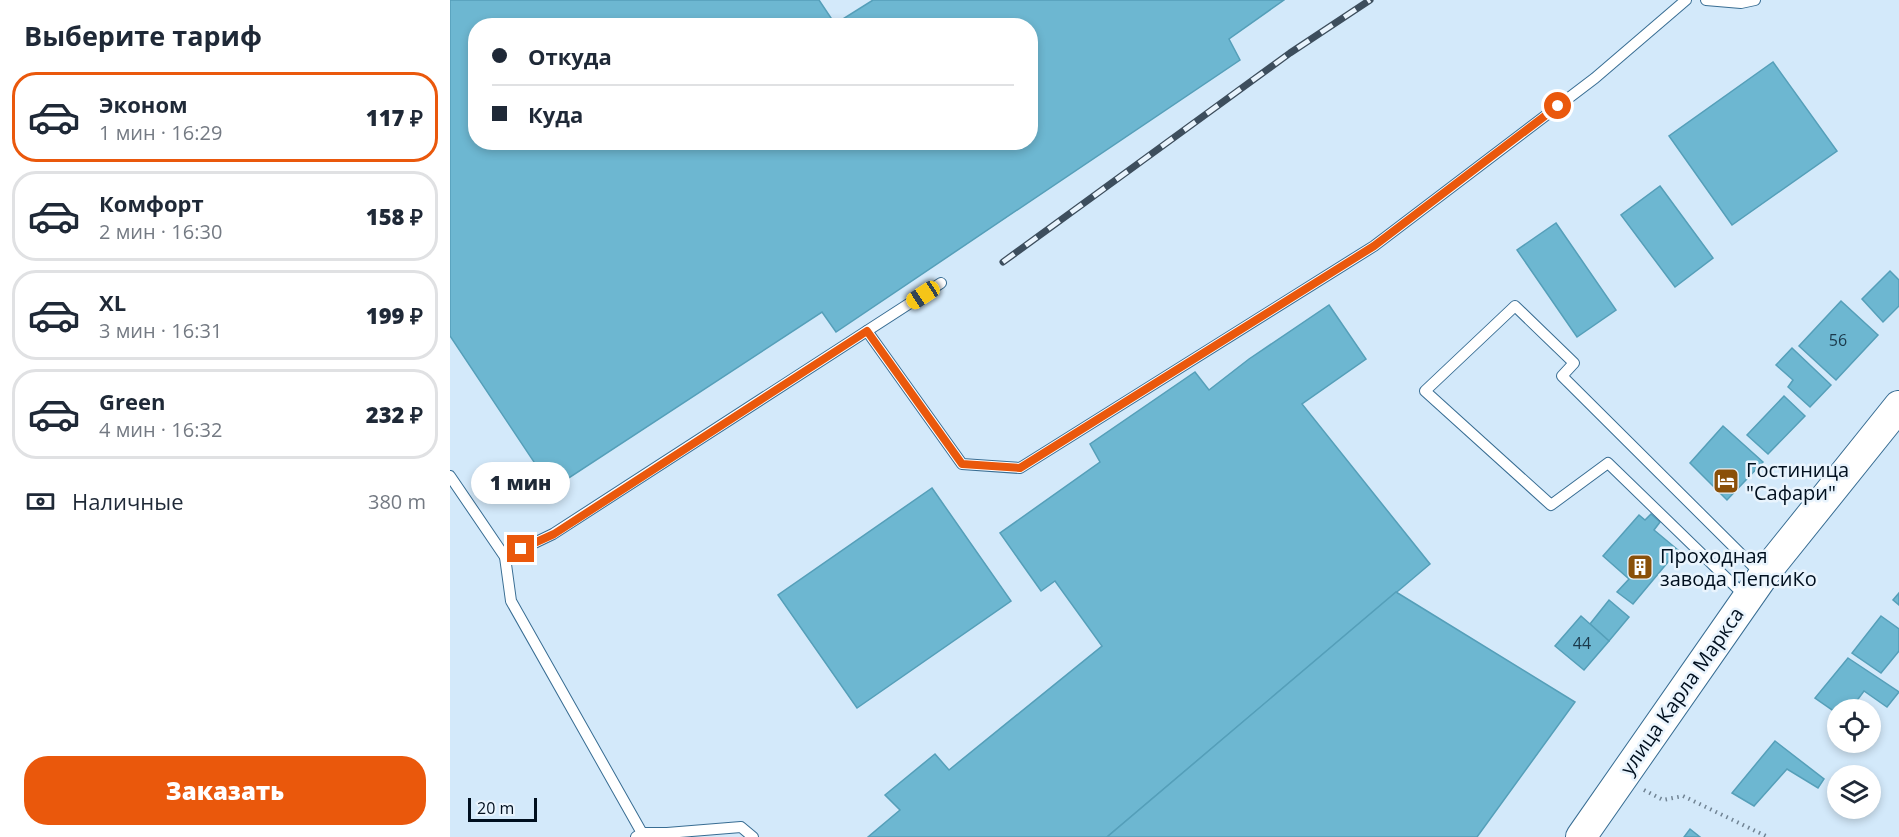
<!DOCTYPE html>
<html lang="ru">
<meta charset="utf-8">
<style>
:root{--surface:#fff;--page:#f6f6f7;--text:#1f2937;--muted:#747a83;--line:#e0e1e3;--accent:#ea580c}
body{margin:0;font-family:"Open Sans",sans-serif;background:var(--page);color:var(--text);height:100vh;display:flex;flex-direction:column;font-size:22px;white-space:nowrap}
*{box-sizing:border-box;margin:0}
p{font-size:20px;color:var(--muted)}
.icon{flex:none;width:33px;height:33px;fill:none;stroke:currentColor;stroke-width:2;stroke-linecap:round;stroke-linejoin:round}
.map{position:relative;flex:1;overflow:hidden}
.panel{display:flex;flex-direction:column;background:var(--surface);width:450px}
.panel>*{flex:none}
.banner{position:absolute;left:18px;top:18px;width:570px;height:132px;border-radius:24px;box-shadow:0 3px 9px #0003;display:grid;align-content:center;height:132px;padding:0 24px;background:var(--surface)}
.buttons{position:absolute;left:1377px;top:699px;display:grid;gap:12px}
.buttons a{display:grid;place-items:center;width:54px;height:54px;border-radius:50%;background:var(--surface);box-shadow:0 3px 9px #0003;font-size:30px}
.scale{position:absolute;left:18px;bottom:15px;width:69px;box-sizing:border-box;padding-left:6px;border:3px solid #000f1e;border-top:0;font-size:16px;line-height:21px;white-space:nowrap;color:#000f1e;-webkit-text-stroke:4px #e9f4fd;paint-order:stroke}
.end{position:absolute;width:27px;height:27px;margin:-14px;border:8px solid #ea580c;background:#fff;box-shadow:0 0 0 3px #fff}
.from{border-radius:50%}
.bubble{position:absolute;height:42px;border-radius:21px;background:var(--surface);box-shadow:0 3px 9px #0003;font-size:20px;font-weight:800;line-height:42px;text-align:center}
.car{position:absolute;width:18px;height:36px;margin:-18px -9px;border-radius:8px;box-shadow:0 0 4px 2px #0007;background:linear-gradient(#f5c518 24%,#345 0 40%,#f5c518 0 76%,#345 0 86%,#f5c518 0)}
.banner b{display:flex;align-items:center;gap:21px;height:57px;font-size:22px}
.banner b+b{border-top:2px solid var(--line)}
.banner i{width:15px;height:15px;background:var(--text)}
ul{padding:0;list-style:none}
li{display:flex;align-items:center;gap:18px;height:90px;margin:0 12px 9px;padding:0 12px;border:3px solid var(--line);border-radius:24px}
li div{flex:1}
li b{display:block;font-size:22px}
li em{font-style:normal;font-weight:800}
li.current{border-color:var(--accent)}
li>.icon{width:54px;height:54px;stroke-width:1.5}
h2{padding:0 24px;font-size:27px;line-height:72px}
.pay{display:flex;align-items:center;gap:15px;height:66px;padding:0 24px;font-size:22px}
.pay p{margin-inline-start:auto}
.primary-button{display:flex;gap:12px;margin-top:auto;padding:12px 24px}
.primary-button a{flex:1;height:69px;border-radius:24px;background:var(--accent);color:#fff;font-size:24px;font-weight:800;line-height:69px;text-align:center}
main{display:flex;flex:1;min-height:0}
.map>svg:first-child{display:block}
</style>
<main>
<section class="panel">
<h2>Выберите тариф</h2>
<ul>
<li class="current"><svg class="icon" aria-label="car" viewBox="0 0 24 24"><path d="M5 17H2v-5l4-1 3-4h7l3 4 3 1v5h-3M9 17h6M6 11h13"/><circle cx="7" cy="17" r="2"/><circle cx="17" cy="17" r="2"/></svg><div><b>Эконом</b><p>1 мин · 16:29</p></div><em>117 ₽</em></li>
<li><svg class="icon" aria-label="car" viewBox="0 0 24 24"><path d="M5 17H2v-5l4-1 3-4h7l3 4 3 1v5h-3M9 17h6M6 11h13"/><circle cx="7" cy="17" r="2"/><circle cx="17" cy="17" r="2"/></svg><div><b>Комфорт</b><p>2 мин · 16:30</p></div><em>158 ₽</em></li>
<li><svg class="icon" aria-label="car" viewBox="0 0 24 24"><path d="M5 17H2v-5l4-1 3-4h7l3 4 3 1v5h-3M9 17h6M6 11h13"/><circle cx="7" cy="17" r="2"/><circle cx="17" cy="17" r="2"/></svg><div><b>XL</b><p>3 мин · 16:31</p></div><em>199 ₽</em></li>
<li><svg class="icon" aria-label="car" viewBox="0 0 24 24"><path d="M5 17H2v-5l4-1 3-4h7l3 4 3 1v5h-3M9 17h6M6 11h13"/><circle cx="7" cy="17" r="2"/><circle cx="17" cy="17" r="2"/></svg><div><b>Green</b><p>4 мин · 16:32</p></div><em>232 ₽</em></li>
</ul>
<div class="pay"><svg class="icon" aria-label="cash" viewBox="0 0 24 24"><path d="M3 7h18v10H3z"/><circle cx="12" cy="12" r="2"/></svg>Наличные<p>380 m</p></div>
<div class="primary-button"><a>Заказать</a></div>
</section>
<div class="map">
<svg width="1449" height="837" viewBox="0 0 1449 837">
<rect width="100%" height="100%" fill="#d3e9fa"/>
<g fill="#6db7d1" stroke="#559fb9" stroke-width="1.5" fill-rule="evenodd">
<path d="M0,0H369L385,24L423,0H834L779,39L790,60L386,332L372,312L102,489L0,336ZM26,26H580V142H26Z"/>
<path d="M1323,62L1387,151L1282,225L1219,136Z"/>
<path d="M1210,186L1263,258L1225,287L1171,215Z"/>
<path d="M1106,223L1166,310L1127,337L1067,250Z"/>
<path d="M1440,271L1449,280V306L1433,322L1412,299Z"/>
<path d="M1391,301L1428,335L1386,380L1349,346Z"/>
<path d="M879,305L916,359L852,404L980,564L657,837H418L450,810L435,795L485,754L499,770L652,646L605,581L591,591L550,533L650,462L640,444L745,372L759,390L799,359Z"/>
<path d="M1342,348L1381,385L1360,407L1338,387L1343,380L1326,365Z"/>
<path d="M1334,396L1355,416L1318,454L1297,435Z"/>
<path d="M1273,426L1313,462L1277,500L1240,463Z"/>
<path d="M482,488L561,601L407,708L328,595Z"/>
<path d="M1201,514L1210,522L1204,530L1228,550L1183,604L1167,592L1179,579L1153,556L1189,515L1195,520Z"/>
<path d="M946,592L1125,702L1027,837H657Z"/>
<path d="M1449,593V605L1443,600Z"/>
<path d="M1159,600L1179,617L1159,641L1140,624Z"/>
<path d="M1131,616L1159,641L1134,670L1105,646Z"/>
<path d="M1431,616L1449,629V651L1431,673L1402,653Z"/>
<path d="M1398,658L1449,692L1437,707L1414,691L1400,710H1388V714L1365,698Z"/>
<path d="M1325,741L1374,779L1368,788L1337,769L1304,806L1282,793Z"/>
<path d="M1240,829L1250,837H1234Z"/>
</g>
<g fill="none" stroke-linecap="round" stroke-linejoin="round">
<g stroke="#386d93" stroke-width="12">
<g id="service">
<path d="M1256,0L1291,3L1305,0"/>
<path d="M417,331L512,464L570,468L924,246L1145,78L1236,0"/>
<path d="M0,476L55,557L61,601L192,833"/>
<path d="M55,557L103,534L491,283"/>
<path d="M1295,596L1158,463L1101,505L975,391L1065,306L1124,363L1112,376L1311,574"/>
<path d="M186,837L192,833H217L291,827L303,837"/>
</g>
</g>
<g stroke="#386d93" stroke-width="32">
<path id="secondary" d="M1131,837L1315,573L1449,406"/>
</g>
<path stroke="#718494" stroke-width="4" stroke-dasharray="1.5 4.5" stroke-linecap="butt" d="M1194,790L1213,800L1233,796L1318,837"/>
<use href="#service" stroke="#fff" stroke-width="10"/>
<use href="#secondary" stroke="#fff" stroke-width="30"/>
<g stroke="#3d4e5d" stroke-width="7">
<path id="rail" d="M553,262L840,53L920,0"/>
</g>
<use href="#rail" stroke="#e9f4fd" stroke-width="4.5" stroke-dasharray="14" stroke-linecap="butt"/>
</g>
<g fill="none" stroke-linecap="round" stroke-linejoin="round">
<path stroke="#ea580c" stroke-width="8" d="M71,549L104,534L417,331L512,464L570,468L924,246L1108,106"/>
</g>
<defs>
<g id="hotel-square" transform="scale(1.35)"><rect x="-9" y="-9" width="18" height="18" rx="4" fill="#8a5009" stroke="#e9f4fd"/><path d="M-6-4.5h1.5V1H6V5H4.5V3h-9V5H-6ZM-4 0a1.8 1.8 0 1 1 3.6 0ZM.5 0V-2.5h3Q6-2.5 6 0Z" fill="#fff"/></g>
<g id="building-square" transform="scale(1.35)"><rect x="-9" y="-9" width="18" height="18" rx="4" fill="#8a5009" stroke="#e9f4fd"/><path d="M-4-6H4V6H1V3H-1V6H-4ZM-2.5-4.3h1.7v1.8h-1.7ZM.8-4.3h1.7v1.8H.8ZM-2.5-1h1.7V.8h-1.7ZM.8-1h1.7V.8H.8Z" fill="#fff"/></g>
</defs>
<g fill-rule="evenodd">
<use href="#hotel-square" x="1276" y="481"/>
<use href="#building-square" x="1190" y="567"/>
</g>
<g text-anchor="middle" stroke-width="5" stroke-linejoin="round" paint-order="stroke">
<g font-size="16" fill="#1b394b">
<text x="1388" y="346">56</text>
<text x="1132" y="649">44</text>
</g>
<g font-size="20" fill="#000f1e" stroke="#e9f4fd" text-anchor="start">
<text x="1296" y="477">Гостиница<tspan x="1296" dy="23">"Сафари"</tspan></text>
<text x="1210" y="563">Проходная<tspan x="1210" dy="23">завода ПепсиКо</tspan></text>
</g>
<g font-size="20" fill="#000f1e" stroke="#e9f4fd">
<text transform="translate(1232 691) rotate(-55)" y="7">улица Карла Маркса</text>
</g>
</g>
</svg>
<div class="buttons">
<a><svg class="icon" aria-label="locate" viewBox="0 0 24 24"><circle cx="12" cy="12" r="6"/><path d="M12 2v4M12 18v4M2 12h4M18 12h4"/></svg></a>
<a><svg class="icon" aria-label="layers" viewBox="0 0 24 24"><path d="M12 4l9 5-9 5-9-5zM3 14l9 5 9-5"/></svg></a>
</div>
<div class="scale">20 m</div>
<i class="end from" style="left:1108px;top:106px"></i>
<i class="end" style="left:71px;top:549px"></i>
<div class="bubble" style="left:21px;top:462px;width:99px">1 мин</div>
<i class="car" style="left:473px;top:295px;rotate:237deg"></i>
<div class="banner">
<b><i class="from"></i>Откуда</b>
<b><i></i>Куда</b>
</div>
</div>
</main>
